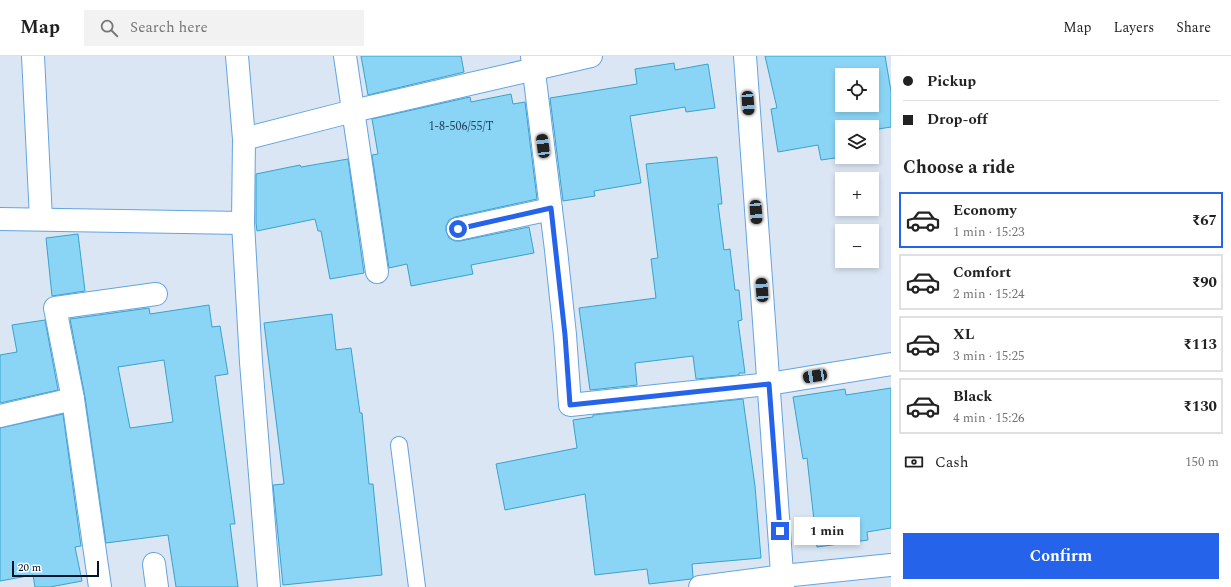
<!DOCTYPE html>
<meta charset="utf-8">
<style>
:root{--surface:#fff;--page:#f2f2f2;--text:#222;--muted:#767676;--line:#e0e0e0;--accent:#2563eb}
body{margin:0;font-family:Spectral,serif;background:var(--page);color:var(--text);height:100vh;display:flex;flex-direction:column;font-size:15px;white-space:nowrap}
*{box-sizing:border-box;margin:0}
p{font-size:13px;color:var(--muted)}
.icon{flex:none;width:22px;height:22px;fill:none;stroke:currentColor;stroke-width:2;stroke-linecap:round;stroke-linejoin:round}
.map{position:relative;flex:1;overflow:hidden}
.details{display:flex;flex-direction:column;background:var(--surface);width:340px}
.details>*{flex:none}
.banner{display:grid;align-content:center;height:88px;padding:0 12px;background:var(--surface)}
.tools{position:absolute;left:835px;top:12px;display:grid;gap:8px}
.tools a{display:grid;place-items:center;width:44px;height:44px;border-radius:0px;background:var(--surface);box-shadow:0 2px 6px #0003;font-size:20px}
.scale{position:absolute;left:12px;bottom:10px;width:87px;box-sizing:border-box;padding-left:4px;border:2px solid #00142a;border-top:0;font-size:11px;line-height:14px;white-space:nowrap;color:#00142a;-webkit-text-stroke:3px #fff;paint-order:stroke}
.end{position:absolute;width:18px;height:18px;margin:-9px;border:5px solid #2563eb;background:#fff;box-shadow:0 0 0 2px #fff}
.from{border-radius:50%}
.bubble{position:absolute;height:28px;border-radius:0px;background:var(--surface);box-shadow:0 2px 6px #0003;font-size:13px;font-weight:700;line-height:28px;text-align:center}
.car{position:absolute;width:12px;height:24px;margin:-12px -6px;border-radius:5px;box-shadow:0 0 3px 1px #0007;background:linear-gradient(#222 24%,#8ab4d8 0 40%,#222 0 76%,#8ab4d8 0 86%,#222 0)}
.banner b{display:flex;align-items:center;gap:14px;height:38px;font-size:15px}
.banner b+b{border-top:1px solid var(--line)}
.banner i{width:10px;height:10px;background:var(--text)}
ul{padding:0;list-style:none}
li{display:flex;align-items:center;gap:12px;height:56px;margin:0 8px 6px;padding:0 4px;border:2px solid var(--line);border-radius:0px}
li div{flex:1}
li b{display:block;font-size:15px}
li em{font-style:normal;font-weight:700}
li.on{border-color:var(--accent)}
li>.icon{width:36px;height:36px;stroke-width:1.5}
h2{padding:0 12px;font-size:18px;line-height:48px}
.pay{display:flex;align-items:center;gap:10px;height:44px;padding:0 12px;font-size:15px}
.pay p{margin-inline-start:auto}
.cta{display:flex;gap:8px;margin-top:auto;padding:8px 12px}
.cta a{flex:1;height:46px;border-radius:0px;background:var(--accent);color:#fff;font-size:16px;font-weight:700;line-height:46px;text-align:center}
header{display:flex;align-items:center;gap:24px;box-sizing:border-box;height:56px;padding:0 20px;background:var(--surface);border-bottom:1px solid var(--line)}
header strong{font-size:19px}
nav{display:flex;gap:22px;margin-inline-start:auto;font-size:14px}
.search{width:280px;height:36px;background:var(--page);display:flex;align-items:center;gap:10px;box-sizing:border-box;padding:0 14px;border-radius:0px;color:var(--muted);font-size:15px}
main{display:flex;flex:1;min-height:0}
.map>svg:first-child{display:block}
</style>
<header>
<strong>Map</strong>
<div class="search"><svg class="icon" aria-label="search" viewBox="0 0 24 24"><circle cx="10" cy="10" r="6"/><path d="M15 15l6 6"/></svg>Search here</div>
<nav><a>Map</a><a>Layers</a><a>Share</a></nav>
</header>
<main>
<div class="map">
<svg width="891" height="531" viewBox="0 0 891 531">
<rect width="100%" height="100%" fill="#dae6f3"/>
<g fill="#8ad5f6" stroke="#3aa2c9" fill-rule="evenodd">
<path d="M361,0H461L464,16L368,39Z"/>
<path d="M765,0H885L891,35V71L872,74V71H842V101L821,104L818,89L778,96L771,53L777,52ZM842,19H872V49H842Z"/>
<path d="M674,7L675,14L708,8L715,52L686,56L685,51L630,60L641,127L594,135L595,140L563,145L550,42L637,28L635,13Z"/>
<path d="M511,38L513,48L525,46L537,143L455,161L449,164L446,170V175L449,182L455,185H460L529,171L534,197L471,209L473,218L411,230L407,208L389,212L372,99L378,98L372,63L470,41L471,46Z"/>
<path d="M717,101L722,148H718L724,194L730,193L735,234H739L742,264L738,265L745,317H739V319L696,323L693,300L635,307L637,329L590,334L579,252L656,242L651,203L658,202L646,108Z"/>
<path d="M348,103L364,217L330,223L321,175H318L315,163L257,175L256,167V118L300,109L301,111Z"/>
<path d="M78,178L85,235L52,240L46,182Z"/>
<path d="M209,249L212,271L220,270L228,318L215,320L235,468H230L238,531H176L168,479L106,487L85,341L70,263L149,252L150,258ZM164,304L173,366L130,372L118,311Z"/>
<path d="M332,258L336,294L351,292L360,357H362L369,428H373L382,519L283,529L273,429L284,428L264,267Z"/>
<path d="M45,264L58,334L0,347V299L17,296L12,269Z"/>
<path d="M891,332V472L867,476L868,484L817,491L807,402L803,403L793,341L845,333L846,339Z"/>
<path d="M743,343L755,430L761,502L692,508L693,521L691,523L649,528L647,513L595,519L585,438L505,454L496,408L577,392L573,364L593,361V359Z"/>
<path d="M63,358L81,490L75,491L82,525L50,531H35L33,519L0,525V372Z"/>
</g>
<g fill="none" stroke-linecap="round" stroke-linejoin="round">
<g stroke="#64a4df" stroke-width="18">
<path id="service" d="M399,389L417,531"/>
</g>
<g stroke="#64a4df" stroke-width="24">
<g id="minor">
<path d="M33,0L41,163"/>
<path d="M237,0L244,83L243,167L251,306L269,531"/>
<path d="M345,0L377,216"/>
<path d="M532,0L556,194L565,279L570,349L769,328L891,308"/>
<path d="M745,0L783,531"/>
<path d="M244,83L353,55L591,0"/>
<path d="M0,163L243,167"/>
<path d="M458,173L551,153"/>
<path d="M0,360L73,343"/>
<path d="M154,508L157,531"/>
<path d="M100,531L73,343L55,252L156,238"/>
<path d="M700,531L783,520L891,509"/>
</g>
</g>
<use href="#service" stroke="#fff" stroke-width="16"/>
<use href="#minor" stroke="#fff" stroke-width="22"/>
</g>
<g fill="none" stroke-linecap="round" stroke-linejoin="round">
<path stroke="#2563eb" stroke-width="5" d="M458,173L551,152L565,279L570,349L769,328L780,475"/>
</g>
<g text-anchor="middle" stroke-width="4" stroke-linejoin="round" paint-order="stroke">
<g font-size="12" fill="#22445d">
<text x="461" y="74">1-8-506/55/T</text>
</g>
</g>
</svg>
<div class="tools">
<a><svg class="icon" aria-label="locate" viewBox="0 0 24 24"><circle cx="12" cy="12" r="6"/><path d="M12 2v4M12 18v4M2 12h4M18 12h4"/></svg></a>
<a><svg class="icon" aria-label="layers" viewBox="0 0 24 24"><path d="M12 4l9 5-9 5-9-5zM3 14l9 5 9-5"/></svg></a>
<a>+</a>
<a>−</a>
</div>
<div class="scale">20 m</div>
<i class="end from" style="left:458px;top:173px"></i>
<i class="end" style="left:780px;top:475px"></i>
<div class="bubble" style="left:794px;top:461px;width:66px">1 min</div>
<i class="car" style="left:748px;top:47px;rotate:176deg"></i>
<i class="car" style="left:543px;top:90px;rotate:353deg"></i>
<i class="car" style="left:756px;top:156px;rotate:176deg"></i>
<i class="car" style="left:762px;top:234px;rotate:356deg"></i>
<i class="car" style="left:815px;top:320px;rotate:261deg"></i>
</div>
<section class="details">
<div class="banner">
<b><i class="from"></i>Pickup</b>
<b><i></i>Drop-off</b>
</div>
<h2>Choose a ride</h2>
<ul>
<li class="on"><svg class="icon" aria-label="car" viewBox="0 0 24 24"><path d="M5 17H2v-5l4-1 3-4h7l3 4 3 1v5h-3M9 17h6M6 11h13"/><circle cx="7" cy="17" r="2"/><circle cx="17" cy="17" r="2"/></svg><div><b>Economy</b><p>1 min · 15:23</p></div><em>₹67</em></li>
<li><svg class="icon" aria-label="car" viewBox="0 0 24 24"><path d="M5 17H2v-5l4-1 3-4h7l3 4 3 1v5h-3M9 17h6M6 11h13"/><circle cx="7" cy="17" r="2"/><circle cx="17" cy="17" r="2"/></svg><div><b>Comfort</b><p>2 min · 15:24</p></div><em>₹90</em></li>
<li><svg class="icon" aria-label="car" viewBox="0 0 24 24"><path d="M5 17H2v-5l4-1 3-4h7l3 4 3 1v5h-3M9 17h6M6 11h13"/><circle cx="7" cy="17" r="2"/><circle cx="17" cy="17" r="2"/></svg><div><b>XL</b><p>3 min · 15:25</p></div><em>₹113</em></li>
<li><svg class="icon" aria-label="car" viewBox="0 0 24 24"><path d="M5 17H2v-5l4-1 3-4h7l3 4 3 1v5h-3M9 17h6M6 11h13"/><circle cx="7" cy="17" r="2"/><circle cx="17" cy="17" r="2"/></svg><div><b>Black</b><p>4 min · 15:26</p></div><em>₹130</em></li>
</ul>
<div class="pay"><svg class="icon" aria-label="cash" viewBox="0 0 24 24"><path d="M3 7h18v10H3z"/><circle cx="12" cy="12" r="2"/></svg>Cash<p>150 m</p></div>
<div class="cta"><a>Confirm</a></div>
</section>
</main>
